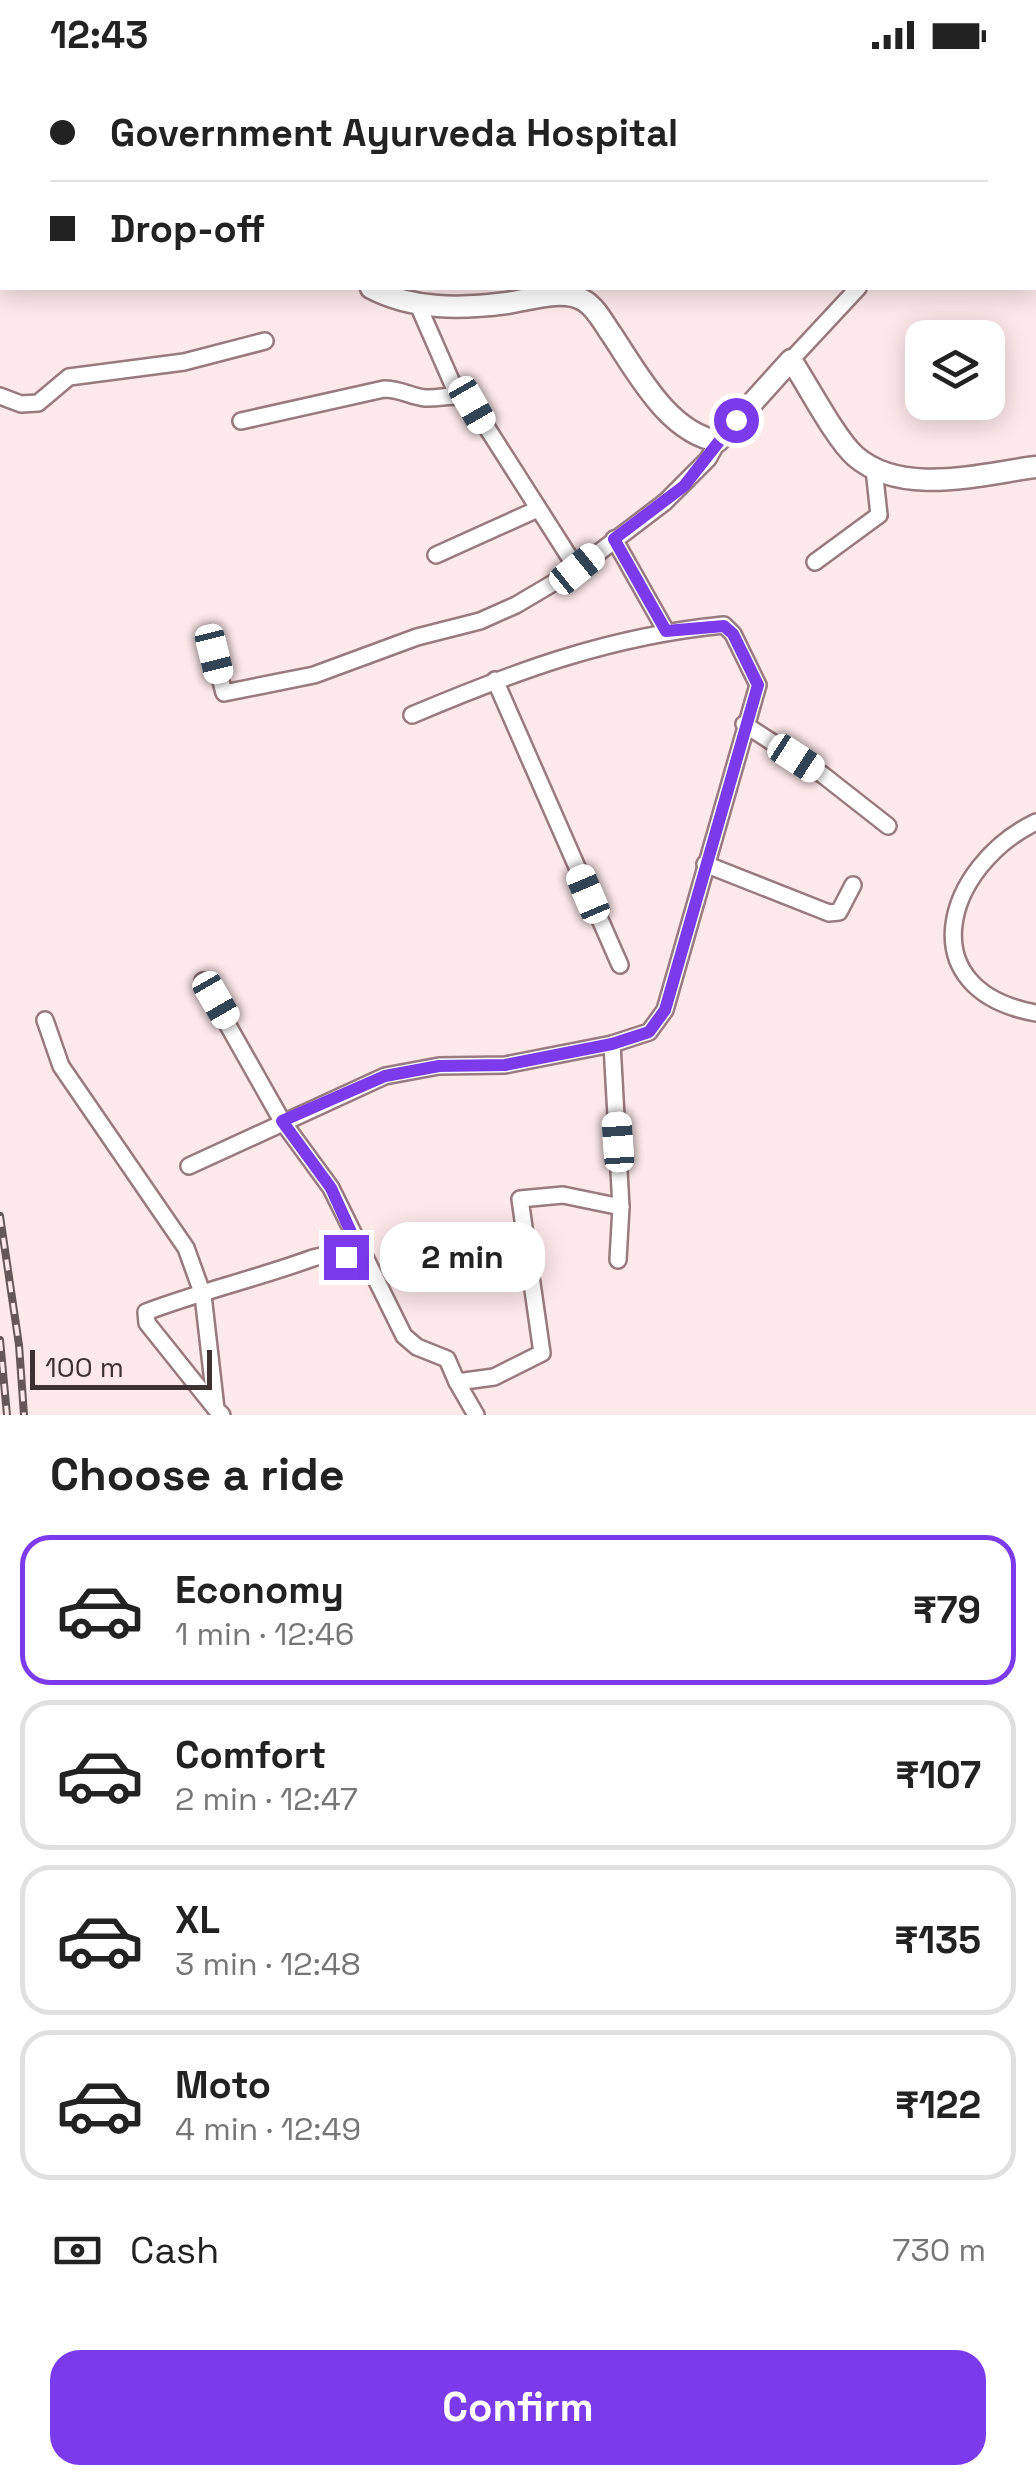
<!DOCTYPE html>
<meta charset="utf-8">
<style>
:root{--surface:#fff;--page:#f2f2f2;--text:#222;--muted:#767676;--line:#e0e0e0;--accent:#7c3aed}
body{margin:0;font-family:"Space Grotesk",sans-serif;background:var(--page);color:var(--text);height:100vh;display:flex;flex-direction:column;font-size:38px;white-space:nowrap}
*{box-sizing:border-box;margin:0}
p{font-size:32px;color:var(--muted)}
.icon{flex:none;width:55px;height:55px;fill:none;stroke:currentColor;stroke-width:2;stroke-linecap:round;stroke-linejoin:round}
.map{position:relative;height:1345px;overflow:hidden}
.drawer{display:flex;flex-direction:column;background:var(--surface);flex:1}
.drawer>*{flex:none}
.banner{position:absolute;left:0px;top:0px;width:1038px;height:220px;box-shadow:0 5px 25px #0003;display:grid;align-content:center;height:220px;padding:0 50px;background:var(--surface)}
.buttons{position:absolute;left:905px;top:250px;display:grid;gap:20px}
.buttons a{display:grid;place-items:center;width:100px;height:100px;border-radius:20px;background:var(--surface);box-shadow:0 5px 25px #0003;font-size:50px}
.scale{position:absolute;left:30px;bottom:25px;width:182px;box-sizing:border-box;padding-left:10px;border:5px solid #3e3132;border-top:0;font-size:28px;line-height:35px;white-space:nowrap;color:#3e3132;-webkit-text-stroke:8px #fde8ea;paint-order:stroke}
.end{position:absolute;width:45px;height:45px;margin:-22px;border:12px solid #7c3aed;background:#fff;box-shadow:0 0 0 5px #fff}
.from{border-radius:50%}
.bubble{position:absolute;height:70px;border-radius:30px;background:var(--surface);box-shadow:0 5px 25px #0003;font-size:32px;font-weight:700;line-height:70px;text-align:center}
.car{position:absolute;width:30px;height:60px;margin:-30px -15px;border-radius:12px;box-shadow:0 0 8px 2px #0007;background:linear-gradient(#fff 24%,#345 0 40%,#fff 0 76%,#345 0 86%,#fff 0)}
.banner b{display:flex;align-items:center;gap:35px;height:95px;font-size:38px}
.banner b+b{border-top:2px solid var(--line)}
.banner i{width:25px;height:25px;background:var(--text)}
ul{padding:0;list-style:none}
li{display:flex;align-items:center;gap:30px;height:150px;margin:0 20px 15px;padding:0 30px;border:5px solid var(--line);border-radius:30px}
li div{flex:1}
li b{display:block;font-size:38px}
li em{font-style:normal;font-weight:700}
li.selected{border-color:var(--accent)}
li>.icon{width:90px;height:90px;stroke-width:1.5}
h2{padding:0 50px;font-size:45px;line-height:120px}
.pay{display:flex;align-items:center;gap:25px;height:110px;padding:0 50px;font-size:38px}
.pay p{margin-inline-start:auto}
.cta{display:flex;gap:20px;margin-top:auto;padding:20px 50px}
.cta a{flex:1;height:115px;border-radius:30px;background:var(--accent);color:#fff;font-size:40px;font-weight:700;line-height:115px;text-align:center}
.status{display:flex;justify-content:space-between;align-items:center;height:70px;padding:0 50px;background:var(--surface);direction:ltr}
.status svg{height:28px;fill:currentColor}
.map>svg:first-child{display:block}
</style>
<div class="status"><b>12:43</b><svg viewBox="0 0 49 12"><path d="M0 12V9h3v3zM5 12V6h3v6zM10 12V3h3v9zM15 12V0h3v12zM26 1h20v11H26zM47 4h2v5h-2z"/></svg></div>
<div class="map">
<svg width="1036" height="1345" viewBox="0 0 1036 1345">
<rect width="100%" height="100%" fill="#fde8ea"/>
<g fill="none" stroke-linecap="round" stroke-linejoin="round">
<g stroke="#997a7e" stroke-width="20">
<g id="street">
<path d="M785,0V2"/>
<path d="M537,1L541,0"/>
<path d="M1033,2L1035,0"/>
<path d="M418,235L457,324"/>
<path d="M791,290L858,218"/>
<path d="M0,326L21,334L38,333L69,307L184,292L265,271"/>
<path d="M241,351L384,319C400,319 410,326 425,328C441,329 452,323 468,328L577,499"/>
<path d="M614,469L666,561"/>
<path d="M436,485L538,439"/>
<path d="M815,492L879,445L874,399"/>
<path d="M214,584L224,623L314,605L417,567L480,551L516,535L577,499L665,432L708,389L718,371"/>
<path d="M495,610L620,895"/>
<path d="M744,654L823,705L888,756"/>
<path d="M1036,752C945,796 908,920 1036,943"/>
<path d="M705,794L829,843L839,842L853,815"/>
<path d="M203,911L282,1051L331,1118L404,1266L417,1277L447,1289L457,1312"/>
<path d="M45,950L61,996L186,1178L203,1225L216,1339L222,1345"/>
<path d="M612,974L621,1137L618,1190"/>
<path d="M189,1096L385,1006L439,996L505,995L612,974L649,962L665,940L758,615L733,564L724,555C610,566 516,601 412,645"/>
<path d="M215,1338L147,1253L146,1242C201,1221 259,1208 313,1188C329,1182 343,1189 359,1180"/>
<path d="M476,1345L457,1312L494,1307L542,1283L520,1129L563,1125L621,1137"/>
</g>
</g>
<g stroke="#997a7e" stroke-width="25">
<g id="secondary">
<path d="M0,37L2,40"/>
<path d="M371,218C413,240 461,239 507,233C528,230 563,218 583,230C596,237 604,254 612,265C638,304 669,363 718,371L791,290C808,315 835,368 855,386C902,427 981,404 1036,397"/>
</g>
</g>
<use href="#street" stroke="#fff" stroke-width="15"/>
<use href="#secondary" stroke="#fff" stroke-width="20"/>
<g stroke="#655657" stroke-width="8">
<g id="rail">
<path d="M0,1146L19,1275L24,1345"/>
<path d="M0,1270L7,1345"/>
</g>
</g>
<use href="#rail" stroke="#fde8ea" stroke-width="4" stroke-dasharray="11" stroke-linecap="butt"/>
</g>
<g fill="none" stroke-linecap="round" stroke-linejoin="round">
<path stroke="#7c3aed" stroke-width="12" d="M346,1187L359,1180L331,1118L282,1051L385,1006L439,996L505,995L612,974L649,962L665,940L758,615L733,564L724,556L666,561L614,469L684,416L736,350"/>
</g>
</svg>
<div class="buttons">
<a><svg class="icon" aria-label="layers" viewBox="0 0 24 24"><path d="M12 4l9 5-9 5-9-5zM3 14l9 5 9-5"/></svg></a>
</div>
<div class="scale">100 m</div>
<i class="end from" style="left:736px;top:350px"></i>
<i class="end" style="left:346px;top:1187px"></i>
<div class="bubble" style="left:380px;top:1152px;width:165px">2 min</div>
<i class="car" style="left:472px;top:335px;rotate:150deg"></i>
<i class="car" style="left:577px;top:499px;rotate:51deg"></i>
<i class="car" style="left:214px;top:584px;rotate:166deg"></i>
<i class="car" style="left:796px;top:688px;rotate:123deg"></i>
<i class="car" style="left:588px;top:824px;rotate:337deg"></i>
<i class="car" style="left:216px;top:930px;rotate:150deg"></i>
<i class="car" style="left:618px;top:1072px;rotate:356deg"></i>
<div class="banner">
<b><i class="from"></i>Government Ayurveda Hospital</b>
<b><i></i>Drop-off</b>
</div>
</div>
<section class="drawer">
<h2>Choose a ride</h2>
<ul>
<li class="selected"><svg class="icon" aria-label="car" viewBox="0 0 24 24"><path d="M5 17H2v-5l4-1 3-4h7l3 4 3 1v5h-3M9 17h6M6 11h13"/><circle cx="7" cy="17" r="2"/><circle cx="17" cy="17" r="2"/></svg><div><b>Economy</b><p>1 min · 12:46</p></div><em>₹79</em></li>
<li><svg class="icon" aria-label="car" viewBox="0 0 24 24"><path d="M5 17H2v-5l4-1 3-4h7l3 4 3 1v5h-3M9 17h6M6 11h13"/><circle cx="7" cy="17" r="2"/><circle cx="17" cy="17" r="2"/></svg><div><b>Comfort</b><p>2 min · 12:47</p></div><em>₹107</em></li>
<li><svg class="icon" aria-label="car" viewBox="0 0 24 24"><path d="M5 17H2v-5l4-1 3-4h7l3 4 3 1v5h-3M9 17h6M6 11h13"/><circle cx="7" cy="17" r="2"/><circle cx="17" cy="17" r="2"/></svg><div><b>XL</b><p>3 min · 12:48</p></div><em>₹135</em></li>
<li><svg class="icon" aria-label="car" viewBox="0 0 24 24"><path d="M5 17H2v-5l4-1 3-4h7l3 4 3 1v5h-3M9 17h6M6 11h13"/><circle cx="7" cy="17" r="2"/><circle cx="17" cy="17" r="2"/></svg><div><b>Moto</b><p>4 min · 12:49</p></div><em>₹122</em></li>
</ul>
<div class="pay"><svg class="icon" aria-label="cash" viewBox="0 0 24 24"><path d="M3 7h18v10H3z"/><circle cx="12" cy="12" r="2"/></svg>Cash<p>730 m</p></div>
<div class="cta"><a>Confirm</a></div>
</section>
